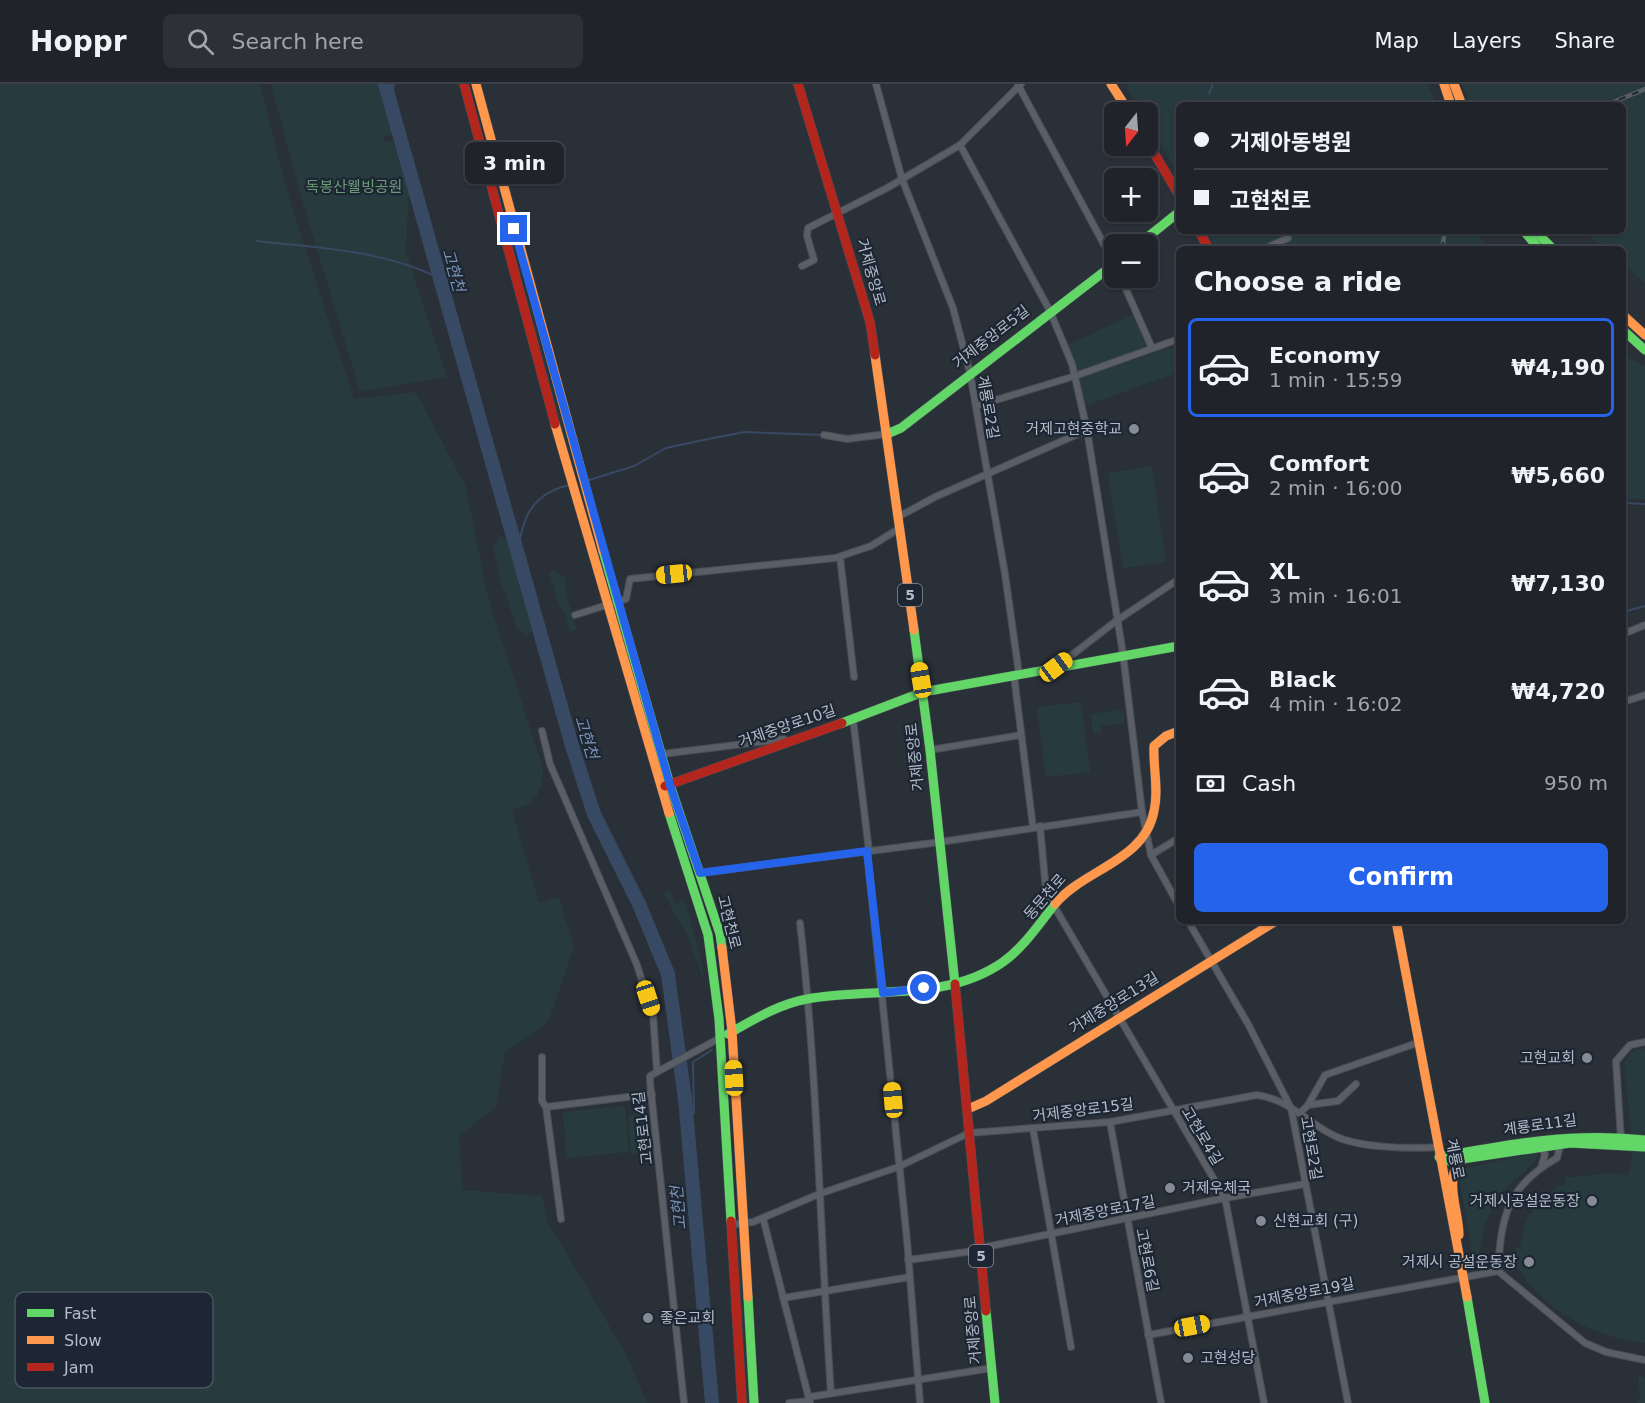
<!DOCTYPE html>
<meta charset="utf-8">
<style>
:root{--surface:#20242a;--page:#2d3036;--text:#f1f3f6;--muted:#a2a4a8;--line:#3d4147;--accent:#2563eb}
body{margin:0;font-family:"DejaVu Sans","Noto Sans KR",sans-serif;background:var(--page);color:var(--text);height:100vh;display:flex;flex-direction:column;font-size:22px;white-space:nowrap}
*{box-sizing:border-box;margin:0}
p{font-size:20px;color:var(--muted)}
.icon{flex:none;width:33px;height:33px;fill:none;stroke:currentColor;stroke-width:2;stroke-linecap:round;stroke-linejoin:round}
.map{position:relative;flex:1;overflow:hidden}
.panel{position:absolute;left:1176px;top:162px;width:450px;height:678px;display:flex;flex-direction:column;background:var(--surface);border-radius:9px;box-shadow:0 2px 4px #0004,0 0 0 2px var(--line)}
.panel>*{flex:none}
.guide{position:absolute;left:1176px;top:18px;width:450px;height:132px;border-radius:9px;box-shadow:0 2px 4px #0004,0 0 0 2px var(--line);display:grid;align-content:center;height:132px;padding:0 18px;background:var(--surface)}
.needle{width:39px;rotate:197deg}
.controls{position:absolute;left:1104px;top:18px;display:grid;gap:12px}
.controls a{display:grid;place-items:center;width:54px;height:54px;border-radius:9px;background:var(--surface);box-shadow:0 2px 4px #0004,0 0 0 2px var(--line);font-size:30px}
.end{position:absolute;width:27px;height:27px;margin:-14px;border:8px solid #2563eb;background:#fff;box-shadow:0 0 0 3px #fff}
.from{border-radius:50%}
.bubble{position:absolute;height:42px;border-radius:9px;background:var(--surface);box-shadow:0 2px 4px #0004,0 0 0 2px var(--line);font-size:20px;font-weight:700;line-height:42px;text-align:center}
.car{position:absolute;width:18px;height:36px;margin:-18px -9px;border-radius:8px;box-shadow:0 0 4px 2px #0007;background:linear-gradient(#f5c518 24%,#345 0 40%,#f5c518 0 76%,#345 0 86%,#f5c518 0)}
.guide b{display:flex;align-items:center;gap:21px;height:57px;font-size:22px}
.guide b+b{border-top:2px solid var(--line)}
.guide i{width:15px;height:15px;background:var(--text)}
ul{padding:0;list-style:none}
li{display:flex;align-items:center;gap:18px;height:99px;margin:0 12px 9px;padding:0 6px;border:3px solid transparent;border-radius:9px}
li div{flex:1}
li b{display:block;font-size:22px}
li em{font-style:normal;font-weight:700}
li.selected{border-color:var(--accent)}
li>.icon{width:54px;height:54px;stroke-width:1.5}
h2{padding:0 18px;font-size:27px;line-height:72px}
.pay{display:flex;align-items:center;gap:15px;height:66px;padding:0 18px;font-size:22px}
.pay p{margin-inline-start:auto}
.primary-button{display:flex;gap:12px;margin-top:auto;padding:12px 18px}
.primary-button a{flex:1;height:69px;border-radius:9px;background:var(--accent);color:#fff;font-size:24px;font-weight:700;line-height:69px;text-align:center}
header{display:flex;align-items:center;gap:36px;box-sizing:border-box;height:84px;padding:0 30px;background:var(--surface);border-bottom:2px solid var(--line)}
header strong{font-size:28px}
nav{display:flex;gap:33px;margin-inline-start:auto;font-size:21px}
.search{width:420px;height:54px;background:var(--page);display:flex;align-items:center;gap:15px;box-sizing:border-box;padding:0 21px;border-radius:9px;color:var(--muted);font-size:22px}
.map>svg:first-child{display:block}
</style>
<header>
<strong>Hoppr</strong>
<div class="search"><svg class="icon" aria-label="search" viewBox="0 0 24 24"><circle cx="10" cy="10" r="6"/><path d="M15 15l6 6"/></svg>Search here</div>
<nav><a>Map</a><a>Layers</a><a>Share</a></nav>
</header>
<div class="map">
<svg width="1645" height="1319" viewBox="0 0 1645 1319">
<rect width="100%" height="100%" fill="#2a3038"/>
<g fill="#273a3e">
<path d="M0,0H260L288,110L354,315L416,308L466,403L488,513L543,685C543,709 535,720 512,726L539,819L559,813L574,863L549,936L533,950L505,968L496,1022L459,1053L463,1106L542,1112L548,1138L626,1270L647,1319H0Z"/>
<path d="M271,0H379L386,18L392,51L385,52L382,57L393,58L405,85L409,108L406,168L447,293L360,308L300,109Z"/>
<path d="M1128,0H1428L1436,21H1179V92L1148,39V28H1141L1126,2Z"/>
<path d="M1462,0H1645V199L1623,180V165H1610L1586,151L1584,147H1623V21H1470Z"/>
<path d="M480,50H483L576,389H573Z"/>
<path d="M1206,147H1480L1482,158L1493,165H1216Z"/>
<path d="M1137,229L1152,264L1075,292L1065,262Z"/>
<path d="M1179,261V288L1082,323L1080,294Z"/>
<path d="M1623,271L1645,282V415H1623Z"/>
<path d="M1152,382L1166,478L1123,484L1108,389Z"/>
<path d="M499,452L506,455L508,459L532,547L527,551L517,545L497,486L498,481L493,464Z"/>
<path d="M554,487L565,493L566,511L577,546L570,548L564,527L559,522L549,488Z"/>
<path d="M1081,618L1090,688L1046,693L1037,623Z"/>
<path d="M1123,625L1125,639L1101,642L1102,648L1093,650L1091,630Z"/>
<path d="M669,805L676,820L684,816L695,851L706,902L688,852L663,809Z"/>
<path d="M1645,964V1259C1596,1255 1542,1225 1517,1183C1514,1179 1515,1169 1515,1164L1520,1163C1523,1134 1538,1110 1566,1099L1564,1094L1608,1089L1629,1091L1633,1065L1624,978L1631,968Z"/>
<path d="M625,1022L629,1068L567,1074L563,1028Z"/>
<path d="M642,1030L646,1068L631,1070L628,1031Z"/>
<path d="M1532,1069L1538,1071L1536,1076C1530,1084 1520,1091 1512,1098C1489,1121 1483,1142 1479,1173L1490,1174L1478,1180L1473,1174L1458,1088L1463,1085Z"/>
<path d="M736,1152H739L749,1319H745Z"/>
<path d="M1638,1289L1645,1294V1319H1637L1640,1316Z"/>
</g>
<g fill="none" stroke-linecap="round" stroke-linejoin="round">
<g stroke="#384963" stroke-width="2">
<path d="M1209,10L1213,0"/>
<path d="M390,20L394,0"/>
<path d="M257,157C318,164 383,166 439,194"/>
<path d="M586,397L634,382L666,364L708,355L745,348L824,351"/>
<path d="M1623,419L1645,420"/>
<path d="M518,468C522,433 532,410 569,401"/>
<path d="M1623,528L1645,522"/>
<path d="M687,1037L694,1029L693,978L712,966"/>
</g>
<path stroke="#384963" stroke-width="14" d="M385,0L573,665L594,730L639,820L668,890L685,1015L712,1319"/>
<g stroke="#484c53" stroke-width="8">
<g id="street">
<path d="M876,0L902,95L953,224L970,289L1005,490L1019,590"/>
<path d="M1018,1L1114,179"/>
<path d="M960,61L1050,227L1072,280L1087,346L1123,570L1142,728L1151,771L1179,822"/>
<path d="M1264,165L1288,154"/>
<path d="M802,182L814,176L807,152L808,144L887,104L960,61L1021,0"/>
<path d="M1121,194L1152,264"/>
<path d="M976,322L1075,292L1179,255"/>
<path d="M824,351L847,355L887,350"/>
<path d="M898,433L935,413L1087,346"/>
<path d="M840,473L854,593"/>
<path d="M575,531L626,515L630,495L835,474L871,462L900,444"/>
<path d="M1623,550L1645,541"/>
<path d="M1059,581L1116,537L1179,495"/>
<path d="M1014,592L1033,743"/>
<path d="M1623,618L1645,611"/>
<path d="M853,635L869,767"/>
<path d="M542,647L550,680L637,881L653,931L657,988L650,992V998L684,1319"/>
<path d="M930,666L1021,651"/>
<path d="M662,670L784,655"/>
<path d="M1040,742L1048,829"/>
<path d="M867,767L907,1156L920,1319"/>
<path d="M1151,771L1179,754"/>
<path d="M700,789L940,758L1142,728"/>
<path d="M1054,822L1225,1114L1264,1319"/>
<path d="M1188,837L1248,940L1291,1024L1348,1319"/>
<path d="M800,839C818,995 820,1153 831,1309"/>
<path d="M542,973V1017L546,1023L561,1135"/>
<path d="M657,988L720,954"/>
<path d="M1308,1021L1338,1017L1356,1000"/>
<path d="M546,1023L652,1010"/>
<path d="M1300,1029L1308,1021L1325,991L1417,959"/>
<path d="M1110,1038L1161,1319"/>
<path d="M1033,1045L1071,1263"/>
<path d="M1621,1056L1616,977L1630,961L1645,958"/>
<path d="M1540,1061L1545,1070L1541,1084"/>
<path d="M763,1134L810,1319"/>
<path d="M731,1141L753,1138L819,1110L898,1083L969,1049L1110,1038L1257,1011C1290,1016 1305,1037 1333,1051C1357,1064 1410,1065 1438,1063"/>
<path d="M981,1164L1225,1114L1305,1100"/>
<path d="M908,1176L981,1166"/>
<path d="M1498,1187C1501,1133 1507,1102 1557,1074L1561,1058"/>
<path d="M783,1214L910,1193"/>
<path d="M1148,1251L1498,1187L1585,1259L1606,1268L1645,1276"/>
<path d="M809,1313L992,1284"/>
<path d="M789,1319L810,1317"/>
</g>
</g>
<g stroke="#484c53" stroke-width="10">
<g id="fast">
<path d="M1524,147L1539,165"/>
<path d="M1535,147L1553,165"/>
<path d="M1139,160L1179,128"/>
<path d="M1623,246L1645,266"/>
<path d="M887,350L901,344L1114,180"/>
<path d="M603,467L670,701L720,850L722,864"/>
<path d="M914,546L930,666L955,900"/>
<path d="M842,639L923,608L1179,562"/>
<path d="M669,729L708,851L719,935L731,1137"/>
<path d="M728,950C753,936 779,920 807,915C872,903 946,918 1003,878C1024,863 1039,840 1055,820"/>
<path d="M1439,1073C1508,1060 1574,1048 1645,1056"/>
<path d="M1449,1077L1570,1059L1645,1063"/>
<path d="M748,1213L754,1319"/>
<path d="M1467,1213L1485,1319"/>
<path d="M986,1227L995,1319"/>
</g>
</g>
<g stroke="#484c53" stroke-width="10">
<g id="slow">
<path d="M476,0L603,467"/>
<path d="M1111,0L1129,28"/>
<path d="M1444,0L1451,21"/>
<path d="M1454,0L1462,21"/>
<path d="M1623,231L1645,251"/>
<path d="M875,271L914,546"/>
<path d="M555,340L669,729"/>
<path d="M1055,820C1084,785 1145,777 1154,727C1159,706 1153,684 1154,662L1166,652L1179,647"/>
<path d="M1396,837L1467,1213"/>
<path d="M722,864L732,947L748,1213"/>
<path d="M968,1025L986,1017L1276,837"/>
<path d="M1459,1151C1459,1128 1444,1096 1460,1076"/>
</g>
</g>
<g stroke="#484c53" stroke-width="10">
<g id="jam">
<path d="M464,0L555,340"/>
<path d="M798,0L870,238L875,271"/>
<path d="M1148,59L1179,111"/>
<path d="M1199,147L1209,165"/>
<path d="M665,702L842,639"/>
<path d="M955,900L986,1227"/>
<path d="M731,1137L742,1319"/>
</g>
</g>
<use href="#street" stroke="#5a5e66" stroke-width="6"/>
<use href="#fast" stroke="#63d668" stroke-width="9"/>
<use href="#slow" stroke="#ff974d" stroke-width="9"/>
<use href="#jam" stroke="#b3261e" stroke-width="9"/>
<g stroke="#595d64" stroke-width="4.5">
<g id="rail">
<path d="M1606,21L1645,5"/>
<path d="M1442,165L1445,147"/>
</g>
</g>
<use href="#rail" stroke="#1d2633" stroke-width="2" stroke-dasharray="7" stroke-linecap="butt"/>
</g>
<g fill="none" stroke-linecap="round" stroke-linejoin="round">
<path stroke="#2563eb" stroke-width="8" d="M514,145L670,701L700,789L867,767L883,909L924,904"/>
</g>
<g fill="#848b96" stroke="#1d2633" stroke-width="2">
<circle cx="1134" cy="345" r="6"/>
<circle cx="1587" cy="974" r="6"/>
<circle cx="1170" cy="1104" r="6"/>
<circle cx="1592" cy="1117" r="6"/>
<circle cx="1261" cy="1137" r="6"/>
<circle cx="1529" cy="1178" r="6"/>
<circle cx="648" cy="1234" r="6"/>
<circle cx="1188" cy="1274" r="6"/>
</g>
<g text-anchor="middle" stroke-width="4.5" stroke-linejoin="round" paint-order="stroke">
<g fill="#1d2633" stroke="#878f9c" stroke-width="1.5">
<rect x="898" y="500" width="24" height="22" rx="4.5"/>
<rect x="969" y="1161" width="24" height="22" rx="4.5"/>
</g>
<g font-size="14" font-weight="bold" fill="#b4bcc9">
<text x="910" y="516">5</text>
<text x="981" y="1177">5</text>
</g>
<g font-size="15" fill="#6b9a76" stroke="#1d2633">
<text x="354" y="108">독봉산웰빙공원</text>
</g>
<g font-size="15" fill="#b4bcc9" stroke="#1d2633">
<text transform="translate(871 188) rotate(74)" y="5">거제중앙로</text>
<text transform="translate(991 253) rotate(-38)" y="5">거제중앙로5길</text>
<text transform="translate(988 323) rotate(80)" y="5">계룡로2길</text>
<text transform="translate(787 642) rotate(-19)" y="5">거제중앙로10길</text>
<text transform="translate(915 673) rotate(-96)" y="5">거제중앙로</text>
<text transform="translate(1045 813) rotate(-49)" y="5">동문천로</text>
<text transform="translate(729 838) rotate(76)" y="5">고현천로</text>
<text transform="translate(1114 919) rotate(-32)" y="5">거제중앙로13길</text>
<text transform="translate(1083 1026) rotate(-7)" y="5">거제중앙로15길</text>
<text transform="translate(1540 1041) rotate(-8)" y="5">계룡로11길</text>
<text transform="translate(643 1044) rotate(-97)" y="5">고현로14길</text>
<text transform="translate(1202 1052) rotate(59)" y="5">고현로4길</text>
<text transform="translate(1311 1064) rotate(80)" y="5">고현로2길</text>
<text transform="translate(1455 1075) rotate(79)" y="5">계룡로</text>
<text transform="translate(1105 1127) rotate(-11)" y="5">거제중앙로17길</text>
<text transform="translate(1147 1176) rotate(79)" y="5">고현로6길</text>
<text transform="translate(1304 1209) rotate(-11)" y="5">거제중앙로19길</text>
<text transform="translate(973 1246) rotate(-95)" y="5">거제중앙로</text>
</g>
<g font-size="15" fill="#b4bcc9" stroke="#1d2633" text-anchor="end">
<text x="1122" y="350">거제고현중학교</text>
<text x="1575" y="979">고현교회</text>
<text x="1182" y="1109" text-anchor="start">거제우체국</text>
<text x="1580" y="1122">거제시공설운동장</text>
<text x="1273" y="1142" text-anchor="start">신현교회 (구)</text>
<text x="1517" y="1183">거제시 공설운동장</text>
<text x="660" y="1239" text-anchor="start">좋은교회</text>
<text x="1200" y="1279" text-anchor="start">고현성당</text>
</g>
<g font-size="16" font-style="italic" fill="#7c92b1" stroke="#1d2633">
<text transform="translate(454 186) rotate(74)" y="6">고현천</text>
<text transform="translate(587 653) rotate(73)" y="6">고현천</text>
<text transform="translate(678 1124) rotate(-95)" y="6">고현천</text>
</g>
</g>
<rect x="15" y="1208" width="198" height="96" rx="9" fill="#1d2633" stroke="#4a5360" stroke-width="1.5"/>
<rect x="27" y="1225" width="27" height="8" fill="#63d668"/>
<rect x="27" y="1252" width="27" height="8" fill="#ff974d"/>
<rect x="27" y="1279" width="27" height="8" fill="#b3261e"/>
<g font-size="16" fill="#b4bcc9">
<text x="64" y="1235">Fast</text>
<text x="64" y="1262">Slow</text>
<text x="64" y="1289">Jam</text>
</g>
</svg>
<div class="controls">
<a><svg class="needle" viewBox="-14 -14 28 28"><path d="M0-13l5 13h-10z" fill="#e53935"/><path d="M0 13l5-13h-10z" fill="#a2a4a8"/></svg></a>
<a>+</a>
<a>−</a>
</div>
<i class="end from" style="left:924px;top:904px"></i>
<i class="end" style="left:514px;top:145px"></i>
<div class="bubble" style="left:465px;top:58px;width:99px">3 min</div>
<i class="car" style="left:674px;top:490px;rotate:264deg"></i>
<i class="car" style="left:1056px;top:583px;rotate:53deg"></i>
<i class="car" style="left:921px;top:596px;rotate:351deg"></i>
<i class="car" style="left:648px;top:914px;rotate:162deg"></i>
<i class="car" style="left:734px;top:994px;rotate:357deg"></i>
<i class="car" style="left:893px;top:1016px;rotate:355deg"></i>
<i class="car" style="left:1192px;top:1242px;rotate:79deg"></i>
<div class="guide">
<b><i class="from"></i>거제아동병원</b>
<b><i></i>고현천로</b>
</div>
<section class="panel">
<h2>Choose a ride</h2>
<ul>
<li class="selected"><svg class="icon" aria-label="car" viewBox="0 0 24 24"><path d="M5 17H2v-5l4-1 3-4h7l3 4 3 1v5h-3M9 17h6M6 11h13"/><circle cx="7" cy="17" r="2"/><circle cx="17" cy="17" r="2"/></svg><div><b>Economy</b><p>1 min · 15:59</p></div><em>₩4,190</em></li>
<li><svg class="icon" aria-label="car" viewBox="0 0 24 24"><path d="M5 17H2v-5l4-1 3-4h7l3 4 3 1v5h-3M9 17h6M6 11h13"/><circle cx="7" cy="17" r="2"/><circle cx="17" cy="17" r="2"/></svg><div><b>Comfort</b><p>2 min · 16:00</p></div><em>₩5,660</em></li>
<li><svg class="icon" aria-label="car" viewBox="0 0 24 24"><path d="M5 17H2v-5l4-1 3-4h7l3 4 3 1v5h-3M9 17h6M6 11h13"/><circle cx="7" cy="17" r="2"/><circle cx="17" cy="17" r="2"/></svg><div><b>XL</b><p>3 min · 16:01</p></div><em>₩7,130</em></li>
<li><svg class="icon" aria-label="car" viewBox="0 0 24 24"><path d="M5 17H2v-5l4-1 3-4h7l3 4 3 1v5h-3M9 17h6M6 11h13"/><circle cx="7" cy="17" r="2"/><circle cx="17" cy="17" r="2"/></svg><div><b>Black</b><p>4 min · 16:02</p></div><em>₩4,720</em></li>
</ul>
<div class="pay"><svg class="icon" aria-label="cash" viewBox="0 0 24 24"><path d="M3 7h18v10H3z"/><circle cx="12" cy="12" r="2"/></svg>Cash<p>950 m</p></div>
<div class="primary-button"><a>Confirm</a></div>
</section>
</div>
